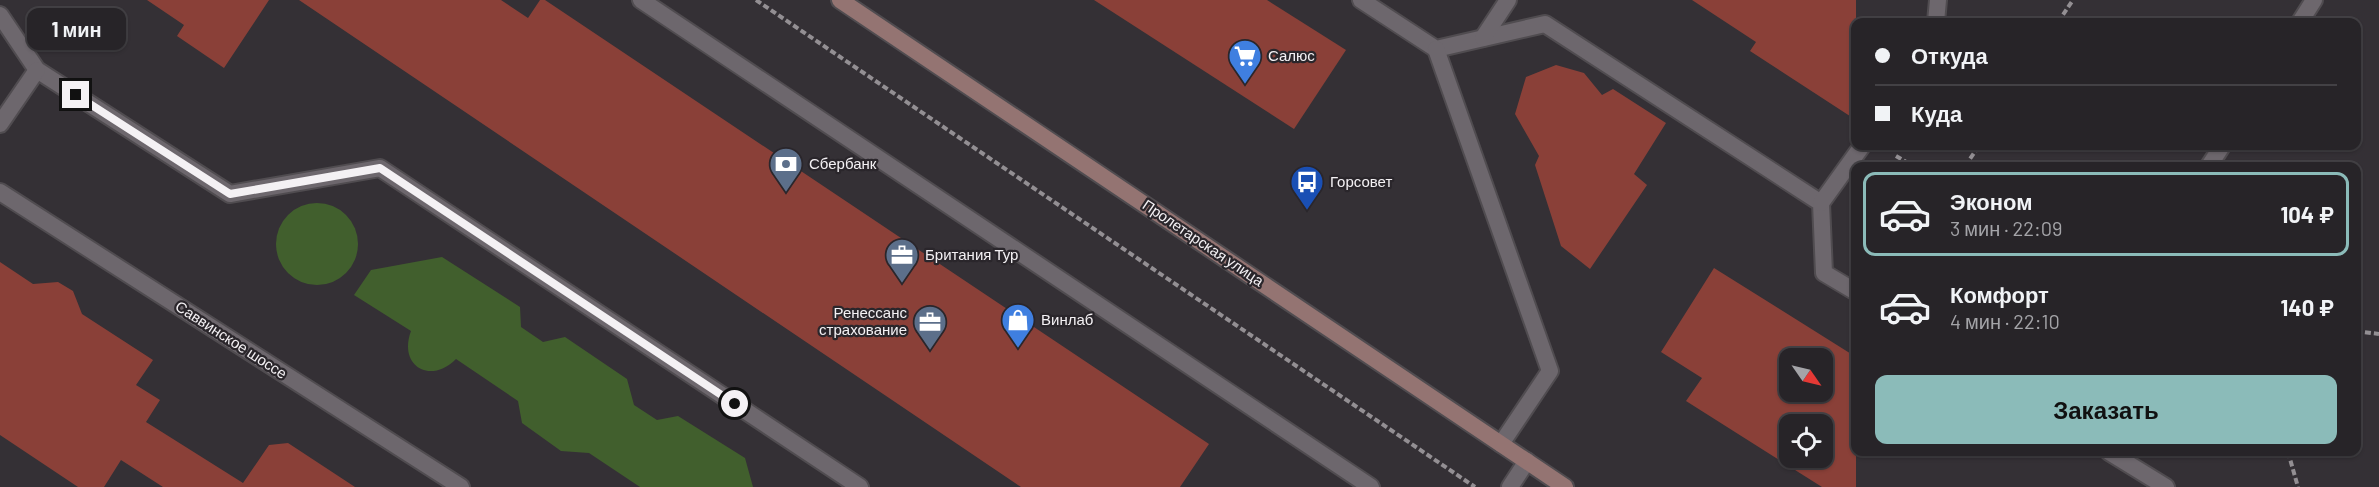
<!DOCTYPE html>
<html lang="ru">
<meta charset="utf-8">
<style>
:root{--surface:#272428;--page:#2f2c30;--text:#f1f3f6;--muted:#a4a4a8;--line:#434145;--accent:#8bbbb9}
body{margin:0;font-family:Barlow,sans-serif;background:var(--page);color:var(--text);height:100vh;display:flex;flex-direction:column;font-size:22px;white-space:nowrap}
*{box-sizing:border-box;margin:0}
p{font-size:20px;color:var(--muted)}
.icon{flex:none;width:33px;height:33px;fill:none;stroke:currentColor;stroke-width:2;stroke-linecap:round;stroke-linejoin:round}
.map{position:relative;flex:1;overflow:hidden}
.panel{position:absolute;left:1851px;top:162px;width:510px;height:294px;display:flex;flex-direction:column;background:var(--surface);border-radius:12px;box-shadow:0 2px 4px #0004,0 0 0 2px var(--line)}
.panel>*{flex:none}
.hud{position:absolute;left:1851px;top:18px;width:510px;height:132px;border-radius:12px;box-shadow:0 2px 4px #0004,0 0 0 2px var(--line);display:grid;align-content:center;height:132px;padding:0 24px;background:var(--surface)}
.needle{width:39px;rotate:124deg}
.controls{position:absolute;left:1779px;top:348px;display:grid;gap:12px}
.controls a{display:grid;place-items:center;width:54px;height:54px;border-radius:12px;background:var(--surface);box-shadow:0 2px 4px #0004,0 0 0 2px var(--line);font-size:30px}
.end{position:absolute;width:27px;height:27px;margin:-14px;border:8px solid #f4f1f4;background:#111;box-shadow:0 0 0 3px #111}
.from{border-radius:50%}
.bubble{position:absolute;height:42px;border-radius:12px;background:var(--surface);box-shadow:0 2px 4px #0004,0 0 0 2px var(--line);font-size:20px;font-weight:700;line-height:42px;text-align:center}
.hud b{display:flex;align-items:center;gap:21px;height:57px;font-size:22px}
.hud b+b{border-top:2px solid var(--line)}
.hud i{width:15px;height:15px;background:var(--text)}
ul{padding:10px 0 0;list-style:none}
li{display:flex;align-items:center;gap:18px;height:84px;margin:0 12px 9px;padding:0 12px;border:3px solid transparent;border-radius:12px}
li div{flex:1}
li b{display:block;font-size:22px}
li em{font-style:normal;font-weight:700}
li.current{border-color:var(--accent)}
li>.icon{width:54px;height:54px;stroke-width:1.5}
.button{display:flex;gap:12px;margin-top:auto;padding:12px 24px}
.button a{flex:1;height:69px;border-radius:12px;background:var(--accent);color:#111;font-size:24px;font-weight:700;line-height:69px;text-align:center}
.map>svg:first-child{display:block}
</style>
<div class="map">
<svg width="2379" height="487" viewBox="0 0 2379 487">
<rect width="100%" height="100%" fill="#343035"/>
<g fill="#415f2d">
<circle cx="317" cy="244" r="41"/>
<path d="M442,257L520,307L521,327L543,342L565,337L627,379L634,405L657,420L678,416L745,458L753,487H640L589,453L561,451L522,423L518,401L456,359C430,385 398,366 411,331L354,295L371,270Z"/>
</g>
<g fill="#8a4038" fill-rule="evenodd">
<path d="M147,0H269L224,68L177,36L184,25Z"/>
<path d="M299,0H501L528,18L540,0H545L1209,444L1180,487H1021Z"/>
<path d="M1094,0H1267L1346,50L1294,129Z"/>
<path d="M1692,0H1856V120L1750,51L1756,42Z"/>
<path d="M1556,65L1584,73L1602,95L1613,89L1666,123L1634,174L1647,185L1590,269L1561,246L1535,165L1539,156L1515,114L1526,77Z"/>
<path d="M0,262L33,284L58,282L73,291L82,314L153,360L136,385L160,400L146,422L243,483L269,445L288,443L355,487H163L121,460L104,487H78L0,435Z"/>
<path d="M1714,268L1856,357V487H1822L1686,401L1702,378L1661,352ZM1790,358H1822V392H1790ZM1790,424H1822V458H1790Z"/>
</g>
<g fill="none" stroke-linecap="round" stroke-linejoin="round">
<g stroke="#504c50" stroke-width="20">
<g id="service">
<path d="M641,0L1371,487"/>
<path d="M1361,0L1436,49L1545,24L1821,203L1824,273L1856,292"/>
<path d="M0,15L37,70L230,194L380,168L860,487"/>
<path d="M1936,22L1938,0"/>
<path d="M2300,22L2314,0"/>
<path d="M1483,38L1508,0"/>
<path d="M1436,49L1550,371L1501,444"/>
<path d="M0,124L37,70"/>
<path d="M2209,166L2222,146"/>
<path d="M1821,203L1862,146"/>
<path d="M2109,452L2166,487"/>
<path d="M1510,487L1527,461"/>
</g>
</g>
<g stroke="#504c50" stroke-width="20">
<path id="minor" d="M0,192L461,487"/>
</g>
<g stroke="#504c50" stroke-width="20">
<path id="secondary" d="M840,0L1565,487"/>
</g>
<g stroke="#938f93" stroke-width="4" stroke-dasharray="6 3" stroke-linecap="butt">
<path d="M756,0L1475,487"/>
<path d="M2058,22L2073,0"/>
<path d="M1896,156L1913,166"/>
<path d="M1965,166L1979,146"/>
<path d="M2356,331L2379,334"/>
<path d="M2288,452L2298,487"/>
</g>
<use href="#service" stroke="#6d676d" stroke-width="16"/>
<use href="#minor" stroke="#6d676d" stroke-width="16"/>
<use href="#secondary" stroke="#947472" stroke-width="16"/>
</g>
<g fill="none" stroke-linecap="round" stroke-linejoin="round">
<path stroke="#f4f1f4" stroke-width="8" d="M76,95L230,194L380,168L735,404"/>
</g>
<defs>
<g id="supermarket-pin" transform="scale(1.725)"><path d="M0 17L-7.5 6A9.5 9.5 0 1 1 7.5 6Z" fill="#3f7fe0" stroke="#2a262b"/><path d="M-6-5.5h2.5l.6 2H6L4.5 2H-2.5L-4.4-4H-6ZM-1.5 3.2a1.3 1.3 0 1 0 .1 0ZM3 3.2a1.3 1.3 0 1 0 .1 0Z" fill="#fff"/></g>
<g id="bank-pin" transform="scale(1.725)"><path d="M0 17L-7.5 6A9.5 9.5 0 1 1 7.5 6Z" fill="#5c6f8a" stroke="#2a262b"/><path d="M-6-4H6V4H-6ZM0-2.3a2.3 2.3 0 1 0 0 4.6a2.3 2.3 0 1 0 0-4.6Z" fill="#fff"/></g>
<g id="bus-pin" transform="scale(1.725)"><path d="M0 17L-7.5 6A9.5 9.5 0 1 1 7.5 6Z" fill="#1a4fb4" stroke="#2a262b"/><path d="M-5-6H5V4H4V6H2V4H-2V6H-4V4H-5ZM-3.5-4V0h7V-4ZM-3.5 1.2v1.5H-2V1.2ZM2 1.2v1.5H3.5V1.2Z" fill="#fff"/></g>
<g id="office-pin" transform="scale(1.725)"><path d="M0 17L-7.5 6A9.5 9.5 0 1 1 7.5 6Z" fill="#5c6f8a" stroke="#2a262b"/><path d="M-6-3h4V-5.5h4V-3h4V5H-6ZM-1-4.5V-3h2v-1.5ZM-6 0V1H6V0Z" fill="#fff"/></g>
<g id="shop-pin" transform="scale(1.725)"><path d="M0 17L-7.5 6A9.5 9.5 0 1 1 7.5 6Z" fill="#3f7fe0" stroke="#2a262b"/><path d="M-5-2.5h2.3a2.7 3.5 0 0 1 5.4 0H5L5.5 6h-11ZM-1.5-2.5h3a1.5 2.3 0 0 0-3 0Z" fill="#fff"/></g>
</defs>
<g fill-rule="evenodd">
<use href="#supermarket-pin" x="1245" y="56"/>
<use href="#bank-pin" x="786" y="164"/>
<use href="#bus-pin" x="1307" y="182"/>
<use href="#office-pin" x="902" y="255"/>
<use href="#shop-pin" x="1018" y="320"/>
<use href="#office-pin" x="930" y="322"/>
</g>
<g text-anchor="middle" stroke-width="4.5" stroke-linejoin="round" paint-order="stroke">
<g font-size="15" fill="#f4f1f4" stroke="#2a262b" text-anchor="start">
<text x="1268" y="61">Салюс</text>
<text x="809" y="169">Сбербанк</text>
<text x="1330" y="187">Горсовет</text>
<text x="925" y="260">Британия Тур</text>
<text x="907" y="318" text-anchor="end">Ренессанс<tspan x="907" dy="17">страхование</tspan></text>
<text x="1041" y="325">Винлаб</text>
</g>
<g font-size="15" fill="#f4f1f4" stroke="#2a262b">
<text transform="translate(1203 243) rotate(34)" y="5">Пролетарская улица</text>
<text transform="translate(231 340) rotate(33)" y="5">Саввинское шоссе</text>
</g>
</g>
</svg>
<div class="controls">
<a><svg class="needle" viewBox="-14 -14 28 28"><path d="M0-13l5 13h-10z" fill="#e53935"/><path d="M0 13l5-13h-10z" fill="#a4a4a8"/></svg></a>
<a><svg class="icon" aria-label="locate" viewBox="0 0 24 24"><circle cx="12" cy="12" r="6"/><path d="M12 2v4M12 18v4M2 12h4M18 12h4"/></svg></a>
</div>
<i class="end from" style="left:735px;top:404px"></i>
<i class="end" style="left:76px;top:95px"></i>
<div class="bubble" style="left:27px;top:8px;width:99px">1 мин</div>
<div class="hud">
<b><i class="from"></i>Откуда</b>
<b><i></i>Куда</b>
</div>
<section class="panel">
<ul>
<li class="current"><svg class="icon" aria-label="car" viewBox="0 0 24 24"><path d="M5 17H2v-5l4-1 3-4h7l3 4 3 1v5h-3M9 17h6M6 11h13"/><circle cx="7" cy="17" r="2"/><circle cx="17" cy="17" r="2"/></svg><div><b>Эконом</b><p>3 мин · 22:09</p></div><em>104 ₽</em></li>
<li><svg class="icon" aria-label="car" viewBox="0 0 24 24"><path d="M5 17H2v-5l4-1 3-4h7l3 4 3 1v5h-3M9 17h6M6 11h13"/><circle cx="7" cy="17" r="2"/><circle cx="17" cy="17" r="2"/></svg><div><b>Комфорт</b><p>4 мин · 22:10</p></div><em>140 ₽</em></li>
</ul>
<div class="button"><a>Заказать</a></div>
</section>
</div>
